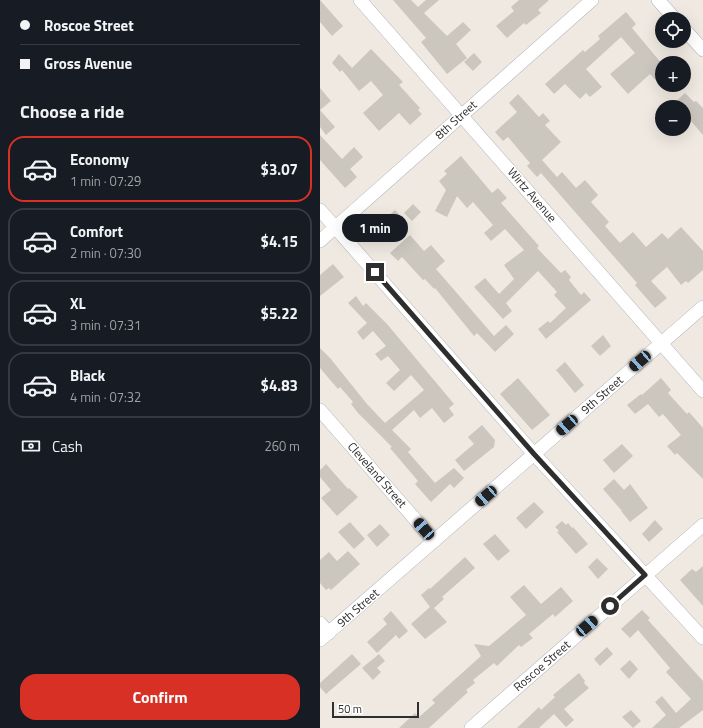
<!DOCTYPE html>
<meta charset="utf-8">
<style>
:root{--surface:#171b24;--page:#242831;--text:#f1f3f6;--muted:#9ea1a6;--line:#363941;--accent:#d93025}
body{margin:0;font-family:"Titillium Web",sans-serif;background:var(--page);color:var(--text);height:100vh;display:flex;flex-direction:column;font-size:15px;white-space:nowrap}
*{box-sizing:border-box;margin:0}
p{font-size:13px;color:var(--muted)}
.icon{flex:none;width:22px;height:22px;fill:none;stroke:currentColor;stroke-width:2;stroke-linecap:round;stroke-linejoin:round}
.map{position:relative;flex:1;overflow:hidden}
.panel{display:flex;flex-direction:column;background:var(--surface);width:320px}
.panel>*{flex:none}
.top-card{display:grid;align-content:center;height:88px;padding:0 20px;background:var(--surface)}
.tools{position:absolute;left:335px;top:12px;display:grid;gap:8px}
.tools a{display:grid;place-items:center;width:36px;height:36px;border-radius:50%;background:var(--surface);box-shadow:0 4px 16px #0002;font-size:20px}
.scale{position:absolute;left:12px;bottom:10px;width:87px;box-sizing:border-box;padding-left:4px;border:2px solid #2e2e2e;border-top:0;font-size:11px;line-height:14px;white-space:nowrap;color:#2e2e2e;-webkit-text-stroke:3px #fff;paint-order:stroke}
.end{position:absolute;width:18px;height:18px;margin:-9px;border:5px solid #2e2e2e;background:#fff;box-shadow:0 0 0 2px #fff}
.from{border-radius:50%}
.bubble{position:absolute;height:28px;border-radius:14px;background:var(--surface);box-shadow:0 4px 16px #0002;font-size:13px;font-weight:700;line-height:28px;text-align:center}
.car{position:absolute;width:12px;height:24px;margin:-12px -6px;border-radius:5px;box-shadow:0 0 3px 1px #0007;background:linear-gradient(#222 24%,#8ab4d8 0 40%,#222 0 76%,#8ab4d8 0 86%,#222 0)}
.top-card b{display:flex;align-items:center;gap:14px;height:38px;font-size:15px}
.top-card b+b{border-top:1px solid var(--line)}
.top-card i{width:10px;height:10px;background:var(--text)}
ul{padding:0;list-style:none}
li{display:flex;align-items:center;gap:12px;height:66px;margin:0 8px 6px;padding:0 12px;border:2px solid var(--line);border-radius:16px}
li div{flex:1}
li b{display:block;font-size:15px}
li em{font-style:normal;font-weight:700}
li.on{border-color:var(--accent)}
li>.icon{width:36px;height:36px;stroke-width:1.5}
h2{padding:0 20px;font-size:18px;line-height:48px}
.pay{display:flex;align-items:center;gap:10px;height:44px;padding:0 20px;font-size:15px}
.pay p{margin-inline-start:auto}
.cta{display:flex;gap:8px;margin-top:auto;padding:8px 20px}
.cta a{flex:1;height:46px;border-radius:16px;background:var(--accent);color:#fff;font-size:16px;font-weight:700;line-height:46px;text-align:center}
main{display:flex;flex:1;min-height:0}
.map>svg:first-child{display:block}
</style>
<main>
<section class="panel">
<div class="top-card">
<b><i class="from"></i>Roscoe Street</b>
<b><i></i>Gross Avenue</b>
</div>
<h2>Choose a ride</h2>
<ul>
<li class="on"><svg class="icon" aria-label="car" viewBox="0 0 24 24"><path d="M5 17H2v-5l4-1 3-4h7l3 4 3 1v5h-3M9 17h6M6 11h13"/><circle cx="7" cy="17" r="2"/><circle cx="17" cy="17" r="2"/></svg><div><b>Economy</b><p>1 min · 07:29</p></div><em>$3.07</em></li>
<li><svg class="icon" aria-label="car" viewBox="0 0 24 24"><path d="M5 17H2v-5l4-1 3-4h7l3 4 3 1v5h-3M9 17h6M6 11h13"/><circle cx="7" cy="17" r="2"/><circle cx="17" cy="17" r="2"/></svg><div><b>Comfort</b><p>2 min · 07:30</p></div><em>$4.15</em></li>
<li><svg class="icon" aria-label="car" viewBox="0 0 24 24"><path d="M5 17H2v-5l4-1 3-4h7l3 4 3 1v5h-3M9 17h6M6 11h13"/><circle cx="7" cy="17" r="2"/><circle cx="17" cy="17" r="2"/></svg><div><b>XL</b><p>3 min · 07:31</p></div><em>$5.22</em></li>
<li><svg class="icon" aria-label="car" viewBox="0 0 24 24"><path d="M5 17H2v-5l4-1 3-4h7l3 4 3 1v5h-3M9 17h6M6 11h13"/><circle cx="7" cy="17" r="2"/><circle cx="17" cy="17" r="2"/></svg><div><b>Black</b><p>4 min · 07:32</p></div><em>$4.83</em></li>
</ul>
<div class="pay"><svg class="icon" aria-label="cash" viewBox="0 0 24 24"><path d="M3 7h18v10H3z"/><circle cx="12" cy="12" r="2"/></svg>Cash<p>260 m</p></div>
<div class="cta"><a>Confirm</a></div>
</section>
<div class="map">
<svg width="383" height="728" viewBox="0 0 383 728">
<rect width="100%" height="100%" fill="#efe9e1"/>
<g fill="#cbc7bf">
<path d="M0,0L23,26L12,36L0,22Z"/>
<path d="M73,0H91L98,7L106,0H119L104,13L127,36L143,22L151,30L136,44L147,58L127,74L101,42L106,38Z"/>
<path d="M199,0H229L218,10L221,13L206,25L204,23L187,38L176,26L194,11L191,7Z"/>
<path d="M306,12L316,24L312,28L342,64V87L330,74L308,94L290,74L315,53L301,37L266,69L282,87L270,97L266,93L260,99L245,84L234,94L225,84L263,50L265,52L280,39L278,36Z"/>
<path d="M51,49L83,82L79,85L100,108L98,110L102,114L90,125L79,113L59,131L43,113L63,95L51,81L39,91L22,70L20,72L12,63L19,54L32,68Z"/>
<path d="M154,53L162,62L153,71L144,62Z"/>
<path d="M0,88L11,101L0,110Z"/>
<path d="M365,93L374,102L376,101L383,108V135L364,113V107H350Z"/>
<path d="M198,94L219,117L223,113L230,121L225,125L241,142L222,160L237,177L242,172L256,188L265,180L278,195L271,202L289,222L285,226L300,243L313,232L326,247L342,233L348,239L361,227L383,251V270L368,283L366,281L361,285L347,267L331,281L347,298L335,308L315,285L317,283L221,173L217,177L207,166L210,163L188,137L183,141L175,132L197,112L189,103Z"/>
<path d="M0,110L15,127L6,135L0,127Z"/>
<path d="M0,135L22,159L34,147L43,157L30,169L37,177L25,188L0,160Z"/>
<path d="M141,156L172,193L178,188L187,198L181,203L219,246L217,248L241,273L245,270L251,277L249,280L261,295L264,292L271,300L226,339L218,329L228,321L230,323L246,308L234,295L237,292L218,271L186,303L192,311L183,319L154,287L165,278L179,294L194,279L184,265L204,250L185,229L171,241L164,233L173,225L153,202L147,208L137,196L127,217L115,211L126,190L119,181L127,174L124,171Z"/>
<path d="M93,204L101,212L92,221L84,213Z"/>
<path d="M75,210L82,218L64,234L57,226Z"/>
<path d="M90,235L104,251L111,245L125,261L116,269L174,336L186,325L194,334L175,352L157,333L154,336L115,288L114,289L105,279L103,280L82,257L78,261L70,253Z"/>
<path d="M13,264L24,277L0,296V275Z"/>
<path d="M36,296L43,306L46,303L67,324L134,404L129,408L134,415L124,423L112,408L100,418L94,410L72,430L91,449L88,452L115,483L134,468L144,478L134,488L130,484L111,502L95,484L98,481L70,448L72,447L38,413L31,404L33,402L20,387L18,389L0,368V348L10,358L47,404L65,423L104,390L91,375L74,391L66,383L80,370L68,356L61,361L55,354L66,346L53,331L43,340L37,332L47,323L28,303Z"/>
<path d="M283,335L291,346L280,356L271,346Z"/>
<path d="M245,362L264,385L255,393L236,370Z"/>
<path d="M198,378L230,415L212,430L180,394Z"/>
<path d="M341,378L351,390L348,393L367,414L369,412L383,428V479L357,453L355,455L347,446L361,435L343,414L339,417L328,404L315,414L307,405L321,394L322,395Z"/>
<path d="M162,425L175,440L174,447L144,471L135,460L154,444L148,437Z"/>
<path d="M302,444L313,456L294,473L283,460Z"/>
<path d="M6,464L28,489L29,488L38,497L17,516L1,498L11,490L0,477V470Z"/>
<path d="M294,479L304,490L310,484L328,508L310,522L301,511H302L283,489Z"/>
<path d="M214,502L224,512L206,529L196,518Z"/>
<path d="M335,520L343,529L329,542L322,534Z"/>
<path d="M242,521L246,525L248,523L252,528L253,527L268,544L256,554L237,532L239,531L235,527Z"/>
<path d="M30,522L45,539L34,549L18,532Z"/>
<path d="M60,524L70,535L57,547L47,535Z"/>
<path d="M175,534L190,551L178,561L163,544Z"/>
<path d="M28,551L40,564L11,590L9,588L6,590L0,583V560L9,552L17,561Z"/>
<path d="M145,557L155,568L122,597L124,599L114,608L127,622L105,639L91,624L110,607L101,595L109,588L110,589Z"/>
<path d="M277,558L288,569L278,579L268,567Z"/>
<path d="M383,566V606L360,580L372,569L376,572Z"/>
<path d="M204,585L221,604L241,587L253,601L235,617L233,614L209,634L213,638L201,647L199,645L177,666L174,663L153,680L155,683L146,690L148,692L109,728H79L95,713L99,717L115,703L112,700L161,656L154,644L169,646L206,615L190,597Z"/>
<path d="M322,610L330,618L328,620L383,681V710L359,728H332L346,715L335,702L342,696L356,713L371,699L346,672L350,668L318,630L310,638L301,629Z"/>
<path d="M71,611L88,631L79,639L76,635L57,653L47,642L67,624L63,619Z"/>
<path d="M287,647L293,654L280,666L274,659Z"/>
<path d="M32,654L41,664L6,694L0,687V683Z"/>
<path d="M59,654L65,661L57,668L61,672L53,680L42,668Z"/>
<path d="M310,660L318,669L309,679L300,669Z"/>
<path d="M259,673L265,681L264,683L269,688L244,709L254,720L246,727L234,714L219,728H197L219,707L221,710L235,697L233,695Z"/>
<path d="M311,710L321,721L313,728L302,717Z"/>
</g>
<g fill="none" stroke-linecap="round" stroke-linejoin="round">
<g stroke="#b4b7c1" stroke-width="14">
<g id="minor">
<path d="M40,0L383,391"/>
<path d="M338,0L355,19"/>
<path d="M364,29L383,50"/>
<path d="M0,210L214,454L383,638"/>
<path d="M0,241L272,0"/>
<path d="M0,410L114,541"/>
<path d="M0,623L9,633"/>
<path d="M0,640L383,307"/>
<path d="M151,728L383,525"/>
</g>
</g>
<use href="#minor" stroke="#fff" stroke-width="13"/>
</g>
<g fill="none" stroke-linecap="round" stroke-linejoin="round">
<path stroke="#2e2e2e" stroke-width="5" d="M55,272L214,454L325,575L290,606"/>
</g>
<g text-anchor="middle" stroke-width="3" stroke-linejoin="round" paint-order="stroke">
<g font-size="12" fill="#2e2e2e" stroke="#fff">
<text transform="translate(136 120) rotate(-42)" y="4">8th Street</text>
<text transform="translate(212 195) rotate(49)" y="4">Wirtz Avenue</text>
<text transform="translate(282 395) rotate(-41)" y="4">9th Street</text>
<text transform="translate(57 475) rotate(49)" y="4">Cleveland Street</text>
<text transform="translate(38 608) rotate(-41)" y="4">9th Street</text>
<text transform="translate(222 666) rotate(-41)" y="4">Roscoe Street</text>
</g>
</g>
</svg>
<div class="tools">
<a><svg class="icon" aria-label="locate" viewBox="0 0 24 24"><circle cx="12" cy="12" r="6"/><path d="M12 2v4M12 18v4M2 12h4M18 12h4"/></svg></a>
<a>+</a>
<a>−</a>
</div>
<div class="scale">50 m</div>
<i class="end from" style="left:290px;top:606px"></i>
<i class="end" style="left:55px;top:272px"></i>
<div class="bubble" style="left:22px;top:214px;width:66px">1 min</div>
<i class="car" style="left:320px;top:361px;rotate:229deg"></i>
<i class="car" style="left:247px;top:425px;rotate:229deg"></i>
<i class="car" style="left:166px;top:496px;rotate:229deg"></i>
<i class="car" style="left:104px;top:529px;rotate:319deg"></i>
<i class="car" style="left:267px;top:626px;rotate:49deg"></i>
</div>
</main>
